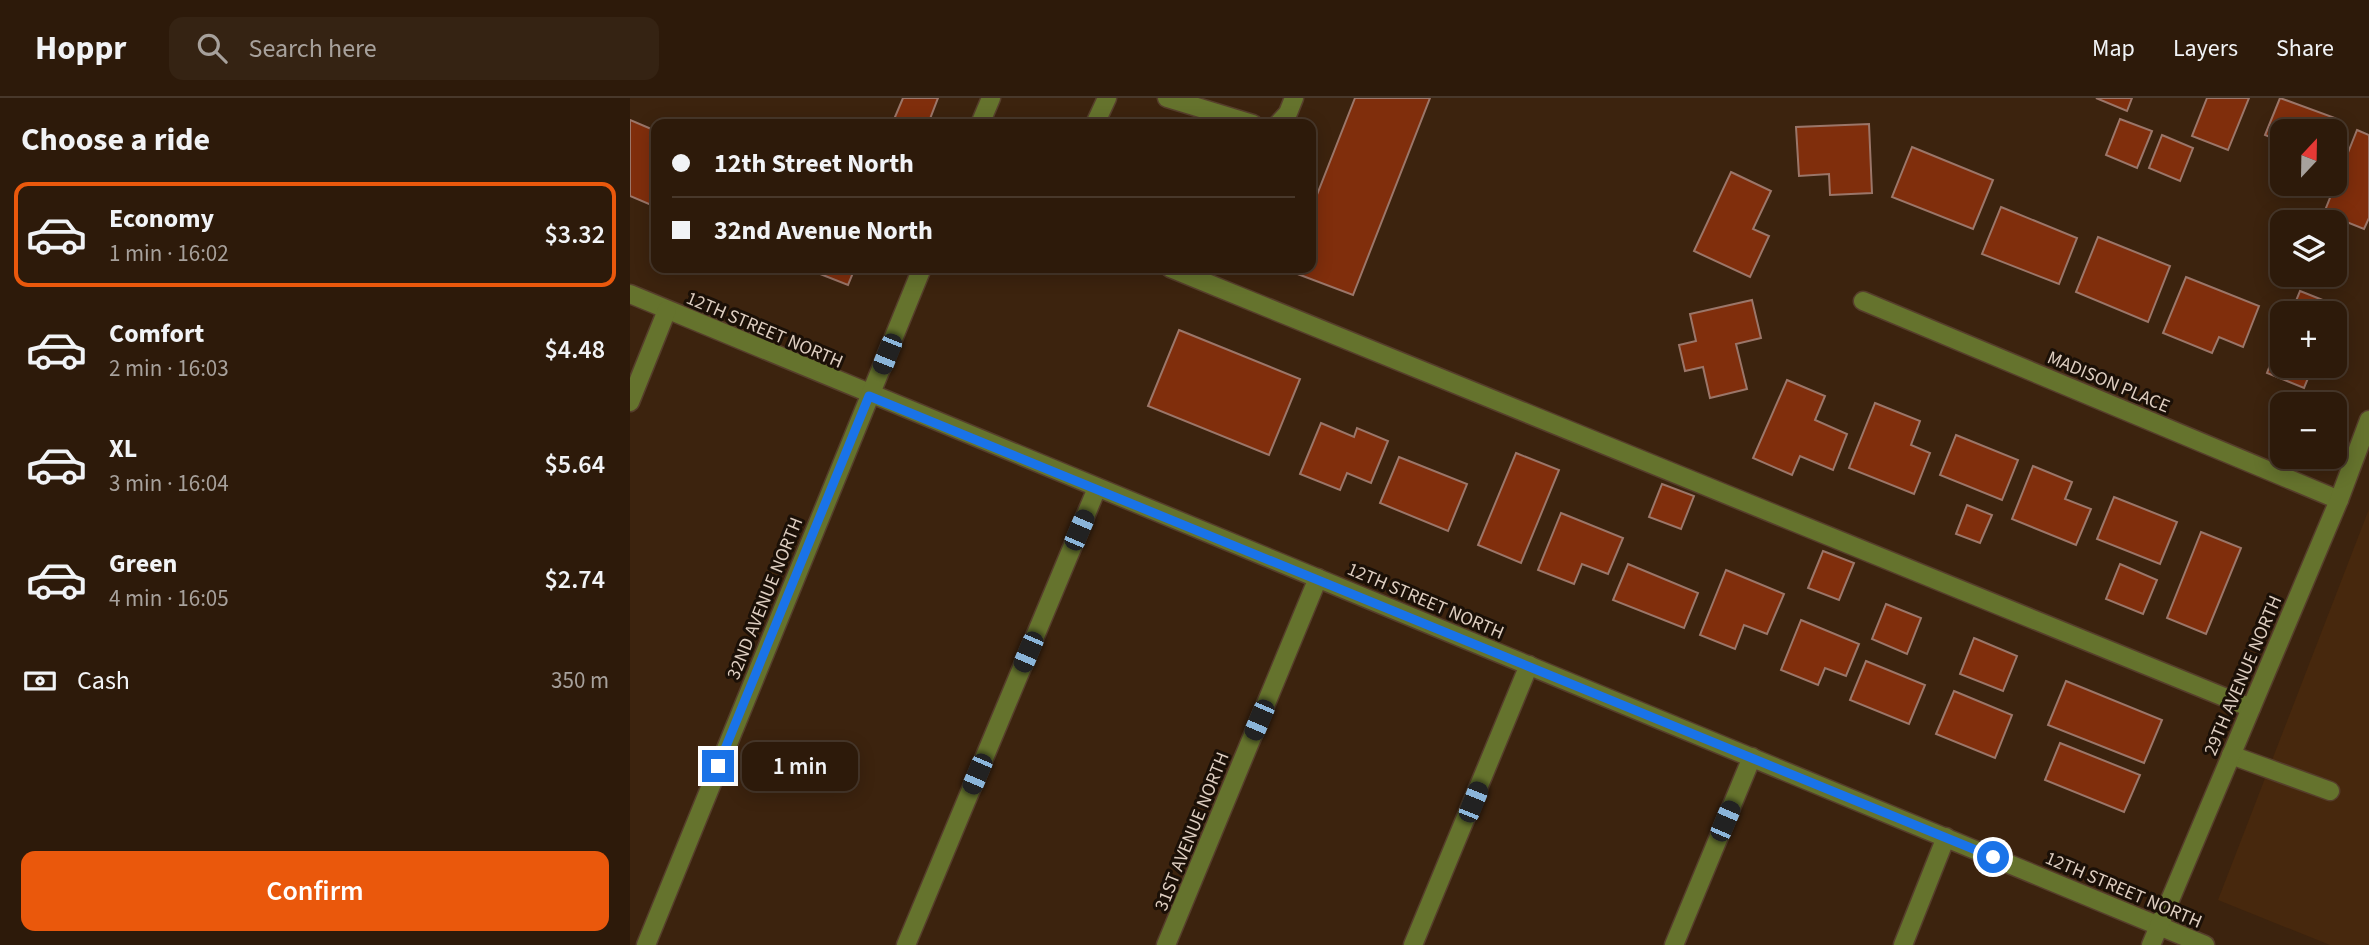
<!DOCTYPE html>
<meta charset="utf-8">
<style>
:root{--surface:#2d1a0a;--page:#352313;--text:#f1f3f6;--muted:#a7a19c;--line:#48382b;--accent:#ea580c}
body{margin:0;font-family:"Source Sans 3",sans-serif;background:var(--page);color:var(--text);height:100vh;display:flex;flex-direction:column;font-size:26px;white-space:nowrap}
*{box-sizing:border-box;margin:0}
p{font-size:23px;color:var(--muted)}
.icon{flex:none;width:38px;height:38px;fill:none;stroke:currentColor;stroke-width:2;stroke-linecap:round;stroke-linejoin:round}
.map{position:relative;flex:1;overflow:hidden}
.sheet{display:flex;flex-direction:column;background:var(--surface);width:630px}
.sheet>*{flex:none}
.hud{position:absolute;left:21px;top:21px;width:665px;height:154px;border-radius:14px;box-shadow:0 4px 18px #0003,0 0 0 2px var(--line);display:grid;align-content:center;height:154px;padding:0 21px;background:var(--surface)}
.needle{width:46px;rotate:22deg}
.tools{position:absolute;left:1640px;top:21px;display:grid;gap:14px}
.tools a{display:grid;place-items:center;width:77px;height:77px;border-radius:14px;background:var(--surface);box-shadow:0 4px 18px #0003,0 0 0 2px var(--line);font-size:35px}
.end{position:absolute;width:32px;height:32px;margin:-16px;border:9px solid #1a73e8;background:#fff;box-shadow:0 0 0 4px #fff}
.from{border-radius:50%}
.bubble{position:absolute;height:49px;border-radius:14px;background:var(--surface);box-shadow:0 4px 18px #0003,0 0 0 2px var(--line);font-size:23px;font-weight:600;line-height:49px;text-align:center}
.car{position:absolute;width:21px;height:42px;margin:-21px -10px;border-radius:9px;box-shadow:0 0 5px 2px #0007;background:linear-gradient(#222 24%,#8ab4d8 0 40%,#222 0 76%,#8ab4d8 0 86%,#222 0)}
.hud b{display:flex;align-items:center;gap:24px;height:66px;font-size:26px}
.hud b+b{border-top:2px solid var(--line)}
.hud i{width:18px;height:18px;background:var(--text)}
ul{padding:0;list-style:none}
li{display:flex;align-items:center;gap:21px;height:105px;margin:0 14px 10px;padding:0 7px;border:4px solid transparent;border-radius:14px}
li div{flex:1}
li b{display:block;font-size:26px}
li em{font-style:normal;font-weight:600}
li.current{border-color:var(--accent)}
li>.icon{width:63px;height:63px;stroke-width:1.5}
h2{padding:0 21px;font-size:32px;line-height:84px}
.pay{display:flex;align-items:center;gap:18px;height:77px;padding:0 21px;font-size:26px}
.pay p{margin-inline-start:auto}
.button{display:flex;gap:14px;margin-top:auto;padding:14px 21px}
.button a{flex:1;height:80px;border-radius:14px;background:var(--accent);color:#fff;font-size:28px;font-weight:600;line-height:80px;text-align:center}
header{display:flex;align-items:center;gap:42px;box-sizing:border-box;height:98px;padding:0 35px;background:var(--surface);border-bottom:2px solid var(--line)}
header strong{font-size:33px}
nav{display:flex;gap:38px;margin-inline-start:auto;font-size:24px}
.search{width:490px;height:63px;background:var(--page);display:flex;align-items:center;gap:18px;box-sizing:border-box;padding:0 24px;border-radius:14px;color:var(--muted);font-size:26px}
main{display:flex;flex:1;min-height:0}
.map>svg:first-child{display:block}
</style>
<header>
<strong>Hoppr</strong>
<div class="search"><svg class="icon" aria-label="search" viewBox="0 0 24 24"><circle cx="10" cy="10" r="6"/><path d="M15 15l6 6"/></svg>Search here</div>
<nav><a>Map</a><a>Layers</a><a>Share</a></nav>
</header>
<main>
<section class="sheet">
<h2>Choose a ride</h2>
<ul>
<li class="current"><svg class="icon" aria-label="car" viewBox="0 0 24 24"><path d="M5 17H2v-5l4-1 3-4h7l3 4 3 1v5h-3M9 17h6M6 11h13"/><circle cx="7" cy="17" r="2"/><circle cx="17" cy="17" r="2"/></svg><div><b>Economy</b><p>1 min · 16:02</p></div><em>$3.32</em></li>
<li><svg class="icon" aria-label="car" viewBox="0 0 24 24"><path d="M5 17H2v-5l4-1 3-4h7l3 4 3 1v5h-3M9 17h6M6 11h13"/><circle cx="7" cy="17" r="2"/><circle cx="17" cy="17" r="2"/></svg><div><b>Comfort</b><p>2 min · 16:03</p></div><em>$4.48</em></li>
<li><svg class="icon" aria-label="car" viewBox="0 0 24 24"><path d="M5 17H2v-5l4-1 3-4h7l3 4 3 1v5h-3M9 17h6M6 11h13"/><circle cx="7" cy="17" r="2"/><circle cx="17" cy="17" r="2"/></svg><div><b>XL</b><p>3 min · 16:04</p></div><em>$5.64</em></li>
<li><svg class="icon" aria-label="car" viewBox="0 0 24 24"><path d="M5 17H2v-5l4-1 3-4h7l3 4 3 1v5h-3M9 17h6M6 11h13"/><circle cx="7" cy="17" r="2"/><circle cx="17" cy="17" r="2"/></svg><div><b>Green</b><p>4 min · 16:05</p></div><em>$2.74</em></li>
</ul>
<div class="pay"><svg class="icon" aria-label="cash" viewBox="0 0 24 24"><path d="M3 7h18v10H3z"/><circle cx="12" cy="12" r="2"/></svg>Cash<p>350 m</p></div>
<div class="button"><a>Confirm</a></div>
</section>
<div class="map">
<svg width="1739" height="847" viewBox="0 0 1739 847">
<rect width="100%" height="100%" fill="#3c230e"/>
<path fill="#47280d" d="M1739,411V847H1700L1588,802Z"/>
<g fill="#802e0c" stroke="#9b7669" stroke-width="2">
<path d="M273,0H308L298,26H262Z"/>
<path d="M725,0H800L723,197L657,172L681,170V112Z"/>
<path d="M1466,0H1502L1497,13Z"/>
<path d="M1577,0H1619L1598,52L1562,38Z"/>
<path d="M1650,0L1705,20L1700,33H1652V44L1635,37Z"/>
<path d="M1490,21L1522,33L1507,70L1476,57Z"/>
<path d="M0,22L26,33V109L0,98Z"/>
<path d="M1239,26L1242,95L1200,97L1199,76L1169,78L1166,29Z"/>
<path d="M1727,32L1739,37V120L1734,131L1694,115Z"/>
<path d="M1532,37L1563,50L1550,83L1519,70Z"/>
<path d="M1282,49L1363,82L1343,131L1262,99Z"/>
<path d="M1101,74L1141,93L1123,131L1139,138L1120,179L1064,153Z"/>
<path d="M1371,109L1447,140L1429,186L1352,156Z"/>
<path d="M1468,139L1540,168L1518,224L1446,194Z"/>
<path d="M175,170H225L218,187Z"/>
<path d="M1556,179L1629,208L1613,249L1589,239L1582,255L1533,235Z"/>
<path d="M1670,193L1708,208L1704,216L1661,215Z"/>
<path d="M1122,202L1131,240L1106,246L1117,291L1080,300L1073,269L1055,273L1049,247L1066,243L1060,216Z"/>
<path d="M549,232L670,281L639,357L518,308Z"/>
<path d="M1652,237V268H1683L1674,290L1637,275Z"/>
<path d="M1157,282L1195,298L1185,322L1217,336L1203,372L1170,358L1162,377L1123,360Z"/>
<path d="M1245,305L1290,323L1281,347L1300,355L1284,396L1219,370Z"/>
<path d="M691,325L724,339L727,330L758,343L741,385L717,375L710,392L670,376Z"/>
<path d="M1326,337L1388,362L1372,402L1310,377Z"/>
<path d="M886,355L929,372L891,465L848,447Z"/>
<path d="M769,359L837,386L818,433L750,405Z"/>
<path d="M1403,368L1442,384L1435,401L1461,411L1446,447L1382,421Z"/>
<path d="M1032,386L1064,398L1051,431L1019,419Z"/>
<path d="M1484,399L1547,424L1530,466L1467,441Z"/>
<path d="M1337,407L1362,417L1350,445L1326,436Z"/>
<path d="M931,415L993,440L978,476L952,466L944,486L908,472Z"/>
<path d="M1571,434L1611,450L1576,536L1537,520Z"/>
<path d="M1193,453L1224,465L1209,502L1178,490Z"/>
<path d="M998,466L1068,495L1054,530L983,502Z"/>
<path d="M1490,466L1527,482L1513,516L1476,501Z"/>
<path d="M1096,472L1154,496L1137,536L1114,527L1105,551L1070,537Z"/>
<path d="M1256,506L1291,520L1277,556L1242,541Z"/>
<path d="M1171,522L1229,546L1216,578L1195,570L1188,587L1151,572Z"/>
<path d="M1344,540L1387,558L1373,593L1330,576Z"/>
<path d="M1236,563L1295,587L1279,626L1220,602Z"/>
<path d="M1436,583L1532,622L1514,665L1418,627Z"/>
<path d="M1324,593L1382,617L1365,660L1306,636Z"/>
<path d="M1430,645L1510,677L1494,714L1415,682Z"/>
</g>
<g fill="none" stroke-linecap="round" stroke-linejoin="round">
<g stroke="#563e2b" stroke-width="21">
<g id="minor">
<path d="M537,0L623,26"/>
<path d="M350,26L361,0"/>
<path d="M465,26L477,0"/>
<path d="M648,26L658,15L664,0"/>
<path d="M540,170L1621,610"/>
<path d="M0,196L1575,847"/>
<path d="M1233,203L1709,402"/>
<path d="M0,304L37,212"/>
<path d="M1601,657L1700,693"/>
<path d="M16,847L292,170"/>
<path d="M276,847L467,390"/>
<path d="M536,847L688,480"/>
<path d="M783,847L899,567"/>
<path d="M1044,847L1122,659"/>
<path d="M1273,847L1316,739"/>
<path d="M1521,847L1709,402L1739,322"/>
</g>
</g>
<use href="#minor" stroke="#65732d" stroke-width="18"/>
</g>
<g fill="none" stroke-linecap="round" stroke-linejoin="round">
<path stroke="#1a73e8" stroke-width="9" d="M88,668L239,298L1363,759"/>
</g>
<g text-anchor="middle" stroke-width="6" stroke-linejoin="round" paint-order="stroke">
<g font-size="19" fill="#decec1" stroke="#1b1007">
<text transform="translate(135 231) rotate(23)" y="7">12TH STREET NORTH</text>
<text transform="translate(1479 283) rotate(23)" y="7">MADISON PLACE</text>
<text transform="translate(134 500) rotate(-68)" y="7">32ND AVENUE NORTH</text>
<text transform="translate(796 502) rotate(23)" y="7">12TH STREET NORTH</text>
<text transform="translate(1612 577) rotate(-67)" y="7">29TH AVENUE NORTH</text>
<text transform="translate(561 733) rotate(-68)" y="7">31ST AVENUE NORTH</text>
<text transform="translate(1494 791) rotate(23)" y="7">12TH STREET NORTH</text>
</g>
</g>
</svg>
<div class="tools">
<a><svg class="needle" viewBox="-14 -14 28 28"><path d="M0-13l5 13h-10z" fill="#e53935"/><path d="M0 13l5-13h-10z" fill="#a7a19c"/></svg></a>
<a><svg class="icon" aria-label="layers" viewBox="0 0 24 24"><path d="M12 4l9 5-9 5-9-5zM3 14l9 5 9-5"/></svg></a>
<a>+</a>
<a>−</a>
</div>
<i class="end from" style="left:1363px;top:759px"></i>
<i class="end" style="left:88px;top:668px"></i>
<div class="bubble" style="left:112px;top:644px;width:116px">1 min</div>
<i class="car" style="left:257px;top:256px;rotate:202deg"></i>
<i class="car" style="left:449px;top:432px;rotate:23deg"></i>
<i class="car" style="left:398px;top:554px;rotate:203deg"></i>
<i class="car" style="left:629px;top:622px;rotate:203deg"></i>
<i class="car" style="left:347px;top:676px;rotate:203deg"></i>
<i class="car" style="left:843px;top:704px;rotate:22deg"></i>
<i class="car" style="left:1095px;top:723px;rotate:23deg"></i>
<div class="hud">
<b><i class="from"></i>12th Street North</b>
<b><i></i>32nd Avenue North</b>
</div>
</div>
</main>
